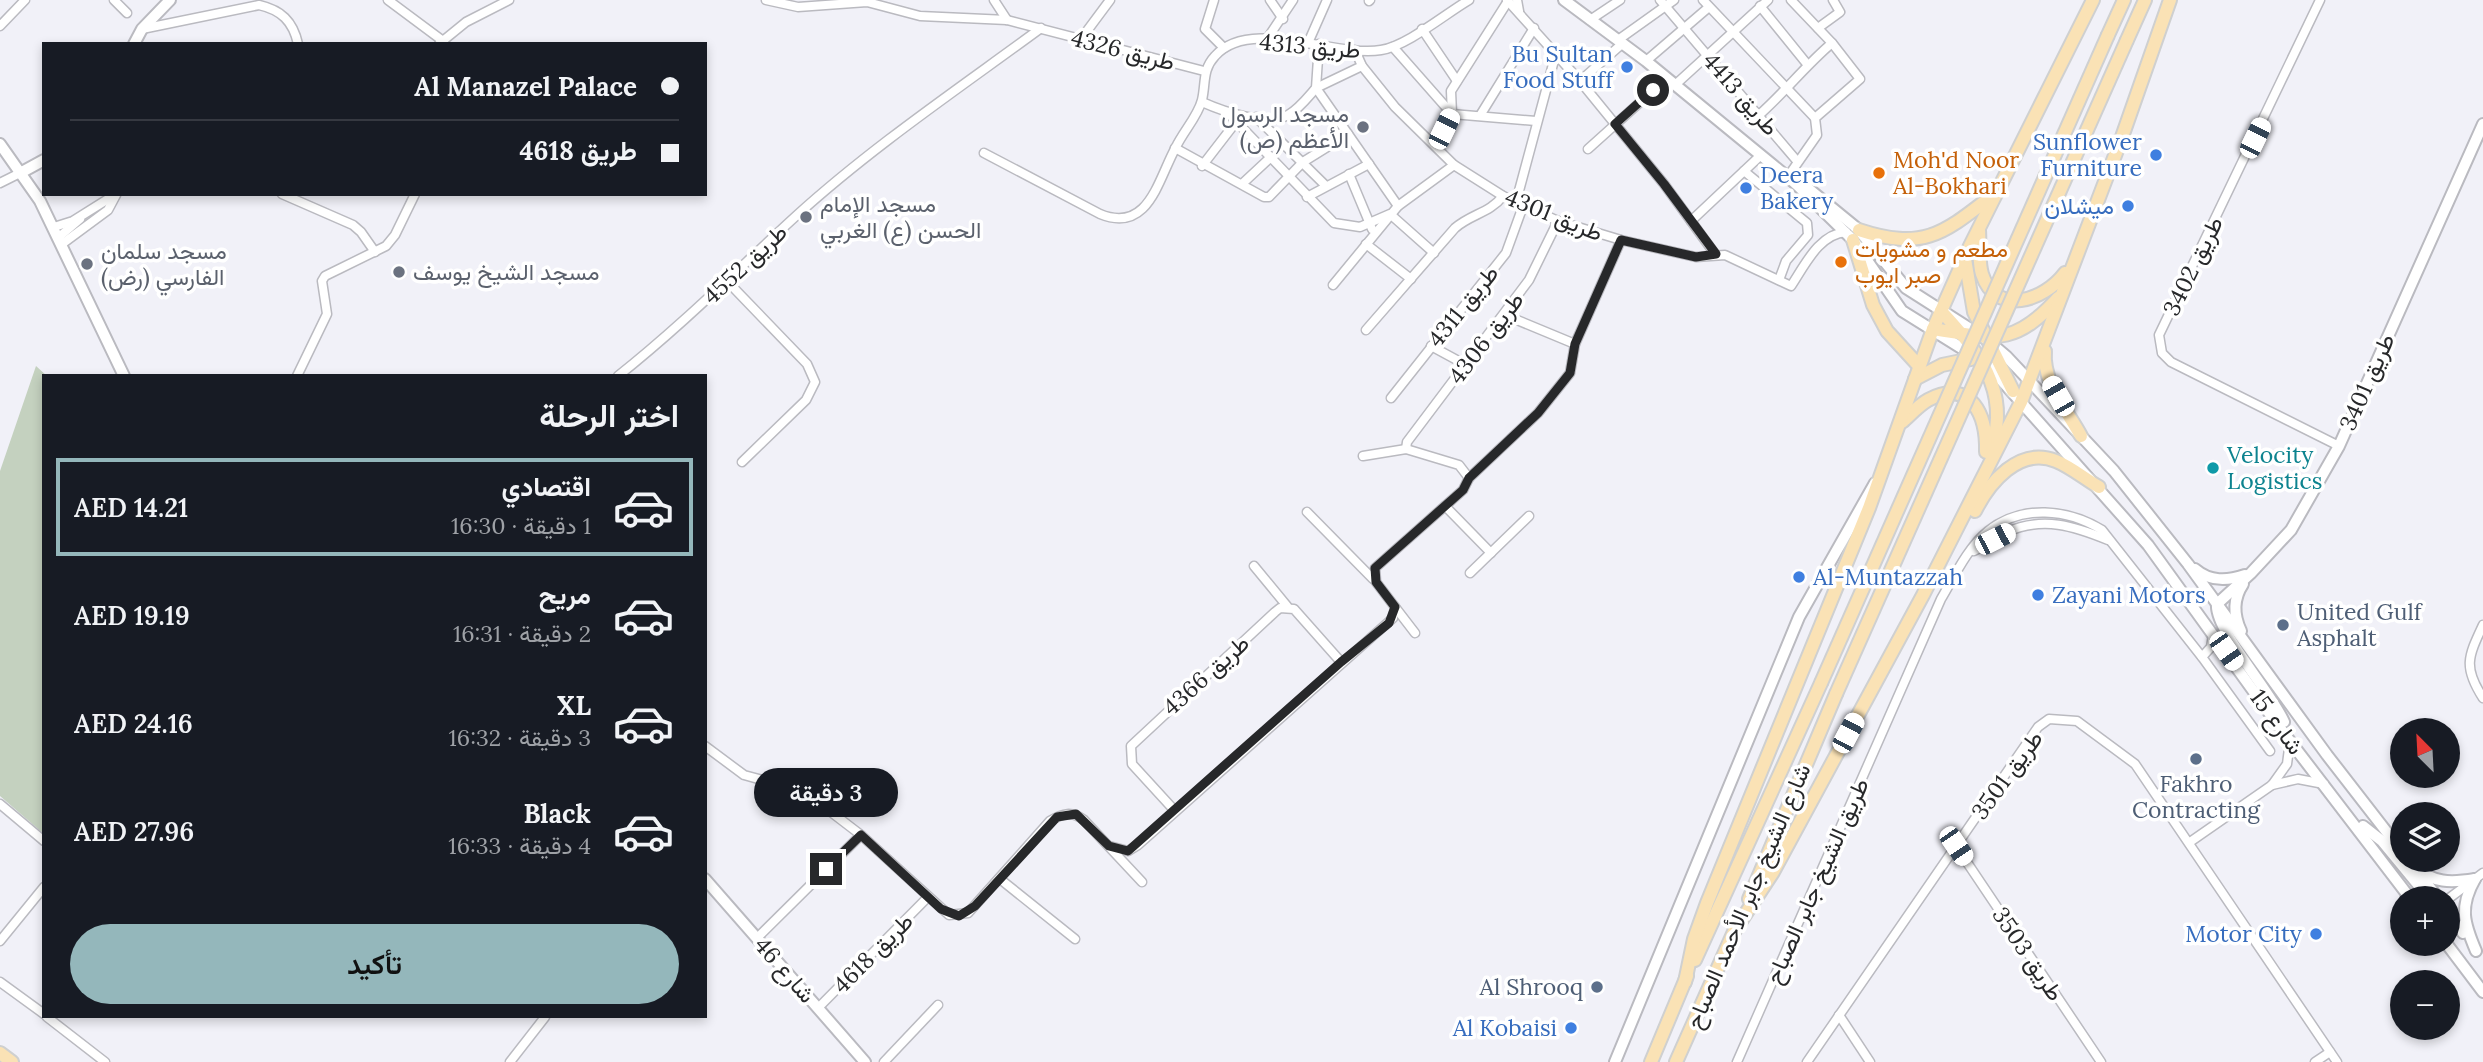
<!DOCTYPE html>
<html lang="ar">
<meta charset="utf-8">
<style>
:root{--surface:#171b24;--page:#242831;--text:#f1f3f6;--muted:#9ea1a6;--line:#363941;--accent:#94b7bb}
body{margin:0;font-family:Lora,Vazirmatn,serif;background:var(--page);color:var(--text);direction:rtl;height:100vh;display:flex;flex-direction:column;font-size:26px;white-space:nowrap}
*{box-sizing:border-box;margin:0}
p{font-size:23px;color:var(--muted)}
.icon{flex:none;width:38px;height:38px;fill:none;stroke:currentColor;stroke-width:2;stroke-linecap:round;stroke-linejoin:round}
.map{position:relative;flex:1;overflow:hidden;direction:ltr}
.drawer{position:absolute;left:42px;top:374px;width:665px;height:644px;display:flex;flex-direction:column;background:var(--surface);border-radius:0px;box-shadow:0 4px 10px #0003;direction:rtl}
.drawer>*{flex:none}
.top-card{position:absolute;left:42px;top:42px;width:665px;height:154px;border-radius:0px;box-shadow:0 4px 10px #0003;direction:rtl;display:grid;align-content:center;height:154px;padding:0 28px;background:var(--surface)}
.needle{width:46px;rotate:336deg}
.controls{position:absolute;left:2390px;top:718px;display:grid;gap:14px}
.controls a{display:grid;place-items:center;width:70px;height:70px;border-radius:50%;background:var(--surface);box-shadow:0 4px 10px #0003;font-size:35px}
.end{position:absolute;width:32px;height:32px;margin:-16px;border:9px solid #27282a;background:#fff;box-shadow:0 0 0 4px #fff}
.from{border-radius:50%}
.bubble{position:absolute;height:49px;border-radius:24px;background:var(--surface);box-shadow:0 4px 10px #0003;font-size:23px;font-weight:600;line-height:49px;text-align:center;direction:rtl}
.car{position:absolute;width:21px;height:42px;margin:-21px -10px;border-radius:9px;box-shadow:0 0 5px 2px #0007;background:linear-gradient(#fff 24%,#345 0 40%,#fff 0 76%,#345 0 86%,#fff 0)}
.top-card b{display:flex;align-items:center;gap:24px;height:66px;font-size:26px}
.top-card b+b{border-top:2px solid var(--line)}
.top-card i{width:18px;height:18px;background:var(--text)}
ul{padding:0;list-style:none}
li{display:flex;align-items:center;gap:21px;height:98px;margin:0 14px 10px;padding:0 14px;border:4px solid transparent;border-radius:0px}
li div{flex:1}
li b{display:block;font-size:26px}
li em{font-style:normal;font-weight:600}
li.current{border-color:var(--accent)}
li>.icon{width:63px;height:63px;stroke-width:1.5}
h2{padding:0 28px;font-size:32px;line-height:84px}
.button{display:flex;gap:14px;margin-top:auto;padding:14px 28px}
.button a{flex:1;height:80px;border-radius:42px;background:var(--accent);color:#111;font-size:28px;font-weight:600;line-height:80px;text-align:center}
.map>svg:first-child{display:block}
</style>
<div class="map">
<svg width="2483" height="1062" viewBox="0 0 2483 1062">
<rect width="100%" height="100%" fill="#f1f1f8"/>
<path fill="#c4d1bf" d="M36,366L47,376H44V834L0,796V471Z"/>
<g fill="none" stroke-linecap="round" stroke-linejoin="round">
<g stroke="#babac0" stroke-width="11">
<g id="minor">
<path d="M114,0L127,13"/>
<path d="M388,0L443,41"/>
<path d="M766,0L798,7L867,2L920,16L1007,20L1204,71"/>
<path d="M994,0L1007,20"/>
<path d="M1214,0L1205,29L1224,48"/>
<path d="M1270,0L1283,19"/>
<path d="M1507,0L1580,81L1664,184L1715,254"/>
<path d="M1517,0L1519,11"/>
<path d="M1660,0L1797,161"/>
<path d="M1703,0L1815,118"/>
<path d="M2320,0L2159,335L2162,353L2171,362L2339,446"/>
<path d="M1369,1L1370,0"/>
<path d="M1760,6L1807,64"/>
<path d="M1590,20L1620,0"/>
<path d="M0,26L25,0"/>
<path d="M1818,28L1840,12L1833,0"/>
<path d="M142,29L259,5C281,10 293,21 298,44"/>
<path d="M1422,29L1457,81"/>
<path d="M1081,39L1110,0"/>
<path d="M1267,39L1293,0"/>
<path d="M1618,40L1674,0"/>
<path d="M1308,43L1327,0"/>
<path d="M439,44L466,22L509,0"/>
<path d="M1393,47L1452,114L1536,121"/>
<path d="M1355,50L1362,66L1395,107L1454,165L1503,196L1558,221L1621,240L1696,257L1725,255L1791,286C1805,265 1819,234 1846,232"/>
<path d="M1646,61L1709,7"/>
<path d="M1362,66L1316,88L1398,206"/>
<path d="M1580,81L1623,43"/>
<path d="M1675,85L1768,0"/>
<path d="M1202,102C1222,111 1267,127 1288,115C1299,109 1308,97 1316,88L1319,44"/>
<path d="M1229,114L1334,223L1360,227L1390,214L1434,253"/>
<path d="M1481,114L1534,28"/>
<path d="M1759,115C1785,92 1805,66 1832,43"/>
<path d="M1256,117L1325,185"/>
<path d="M1437,145L1452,114L1451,91L1508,1"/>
<path d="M1175,148L1264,197H1269L1303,162L1348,134"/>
<path d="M1588,149L1667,78"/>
<path d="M984,153L1100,214C1149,234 1158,179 1176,147C1183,132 1198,116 1202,100C1206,83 1202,70 1215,56C1250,16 1336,58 1381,50C1407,46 1445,14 1469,0"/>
<path d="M1202,166L1236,122"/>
<path d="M1744,171L1807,223L1808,235L1786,261L1779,280"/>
<path d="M1349,174L1372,229"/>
<path d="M1787,178L1817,135L1815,118L1860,79L1832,43L1791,0"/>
<path d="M0,183L22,172"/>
<path d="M1242,184L1271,157"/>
<path d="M282,194L353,225L361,232L375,252"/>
<path d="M1307,197L1369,164"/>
<path d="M1516,202L1556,53"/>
<path d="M1691,221L1761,155"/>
<path d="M54,227L73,221L116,194"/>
<path d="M59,237L80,219"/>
<path d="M62,244L108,210L116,195"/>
<path d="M1366,244L1411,279"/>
<path d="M727,281L807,364L815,382L806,400L742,462"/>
<path d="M1333,285L1398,206L1454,165"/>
<path d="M1505,315L1575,344"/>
<path d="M1366,330L1455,228C1471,214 1490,213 1503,196"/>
<path d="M1431,346L1466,365"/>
<path d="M297,376L327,314L322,281L325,276L386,246L395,235L415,194"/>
<path d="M618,376C681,326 737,270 796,216C872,147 958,89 1041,28"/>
<path d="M1391,398L1506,253L1523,206"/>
<path d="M1406,449L1407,442L1529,280L1558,221"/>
<path d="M1469,478L1538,413L1570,373L1575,344L1621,240"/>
<path d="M1445,506L1491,553"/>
<path d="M1307,512L1373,579"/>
<path d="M1974,551C1985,545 1996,538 2007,532C2043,516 2074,526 2108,540"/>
<path d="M1254,566L1287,606"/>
<path d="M1470,573L1529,516"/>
<path d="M1395,607L1415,633"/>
<path d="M2483,625C2468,657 2463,667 2483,698"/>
<path d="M2202,657L2211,647L2213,635"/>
<path d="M705,746L744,775L795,789L814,799L861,835L949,915L968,913L1050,821C1063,813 1072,811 1084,820L1142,882"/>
<path d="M2272,785L2298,779L2324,784"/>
<path d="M0,804L44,841"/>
<path d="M1175,811L1132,764L1131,746L1275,612L1280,608L1294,609L1341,662"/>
<path d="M2190,842L2272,785L2287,764L2290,741"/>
<path d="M1109,846L1128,851L1138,845L1393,618L1395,607L1376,582L1375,568L1463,490L1469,478L1459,465L1406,449L1363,456"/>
<path d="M1956,846L2101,1062"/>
<path d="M1000,879L1075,939"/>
<path d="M2448,899L2483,873"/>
<path d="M757,938L861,835"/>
<path d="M0,941L44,887"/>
<path d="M0,982L44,1014"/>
<path d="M818,1008L928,897"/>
<path d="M1839,1015L1870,1062"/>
<path d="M47,1017L105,1062"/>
<path d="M510,1062L545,1017"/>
<path d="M884,1062L938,1005"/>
<path d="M1737,1062L1941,599C1954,577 1968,547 1988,531C2022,504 2068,509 2102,530L2202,657L2270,751"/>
<path d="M1807,1062L2038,727L2049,719L2077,721L2135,764L2337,1062"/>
<path d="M2315,1062L2330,1052"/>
</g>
</g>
<g stroke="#babac0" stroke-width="14">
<g id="tertiary">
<path d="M1564,0L1646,61L1796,184L1853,240L1902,311L1987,364L2148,545L2283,732L2410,898"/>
<path d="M134,44L142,29L170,0"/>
<path d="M0,144L40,201L124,376"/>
<path d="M22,172L44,160"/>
<path d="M1796,184L1804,185L1859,230L1906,288L1986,339L2006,356L2114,471L2188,564L2327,755L2403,853"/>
<path d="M2195,569C2210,582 2227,581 2245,575"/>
<path d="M2241,631C2233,614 2233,599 2243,584"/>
<path d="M2284,722C2272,693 2214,629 2217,604L2251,573L2291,530L2339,446L2483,124"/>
<path d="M2363,826L2382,841L2429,898"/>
<path d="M2408,859L2438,898"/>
<path d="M2414,867C2434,883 2450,883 2475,879"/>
<path d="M705,879L865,1062"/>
<path d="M2475,879C2459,907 2464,923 2476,951"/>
<path d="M2448,912L2463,933"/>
<path d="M2446,943L2483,992"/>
<path d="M1615,1062L1799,617L1875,483"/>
</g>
</g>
<g stroke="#cfd0d0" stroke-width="16">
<g id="primary">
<path d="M2108,35L2124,0"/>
<path d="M2127,40L2145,0"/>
<path d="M1859,230C1926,252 1945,232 1997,192"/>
<path d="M1979,230C1980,243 1978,261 1982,274C1996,317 2044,301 2065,273"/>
<path d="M1853,240L1873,305L1887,331L1919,366"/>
<path d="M1965,259L1974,312L2013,391"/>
<path d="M1941,311C1978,351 2010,390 1992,446"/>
<path d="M1933,329C1993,338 2013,348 2058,298"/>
<path d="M2045,351C2042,382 2067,410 2081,436"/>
<path d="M1915,379L1942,365L1971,359"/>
<path d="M1902,422C1910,415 1919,405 1928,400C1971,377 1987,416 1986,452"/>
<path d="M1975,511C1989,483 2019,446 2056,461C2071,467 2085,479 2099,487"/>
<path d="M1749,899L1836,694"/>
<path d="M1735,930L1773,872L1923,595L2021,402L2122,137L2170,0"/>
<path d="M1695,960L1821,683"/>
<path d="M1685,982L1694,939L1707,903L1869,508L1933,329L1970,246L2093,0"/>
<path d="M0,1053L12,1062"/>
<path d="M1651,1062L1687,976"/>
<path d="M1676,1062L1737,925"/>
</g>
</g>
<use href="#minor" stroke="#fff" stroke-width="8"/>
<use href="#tertiary" stroke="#fff" stroke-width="10"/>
<use href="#primary" stroke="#fae2b5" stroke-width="12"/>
<g stroke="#cfd0d0" stroke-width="16" stroke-linecap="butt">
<g id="primary-bridge">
<path d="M1821,683L2108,35"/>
<path d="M1836,694L2127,40"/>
</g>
</g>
<use href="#primary-bridge" stroke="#fae2b5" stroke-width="12"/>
</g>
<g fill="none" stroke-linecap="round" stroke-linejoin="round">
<path stroke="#27282a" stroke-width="9" d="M826,869L861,835L941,909L959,916L975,906L1057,817L1076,814L1109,846L1128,851L1341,662L1389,623L1395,607L1376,582L1375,568L1463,490L1469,478L1538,413L1570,373L1575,344L1621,240L1696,257L1716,254L1664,184L1615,124L1653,90"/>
</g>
<g fill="#3f7fe0" stroke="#fff" stroke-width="2.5">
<circle cx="1627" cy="67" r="7"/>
<circle cx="2156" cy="155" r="7"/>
<circle cx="1746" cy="188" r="7"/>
<circle cx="2128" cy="206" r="7"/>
<circle cx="1799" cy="577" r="7"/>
<circle cx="2038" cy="595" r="7"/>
<circle cx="2316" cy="934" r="7"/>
<circle cx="1571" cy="1028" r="7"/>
</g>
<g fill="#6b7280" stroke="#fff" stroke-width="2.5">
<circle cx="1363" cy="127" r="7"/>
<circle cx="806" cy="217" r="7"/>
<circle cx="87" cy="264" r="7"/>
<circle cx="399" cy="272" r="7"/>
</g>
<g fill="#e8710a" stroke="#fff" stroke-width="2.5">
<circle cx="1879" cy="173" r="7"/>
<circle cx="1841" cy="262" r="7"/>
</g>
<circle fill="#0f9aa8" stroke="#fff" stroke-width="2.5" cx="2213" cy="468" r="7"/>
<g fill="#5c6f8a" stroke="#fff" stroke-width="2.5">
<circle cx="2283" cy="625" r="7"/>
<circle cx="2196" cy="759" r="7"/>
<circle cx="1597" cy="987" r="7"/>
</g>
<g text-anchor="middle" stroke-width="7" stroke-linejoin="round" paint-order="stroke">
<g font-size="23" fill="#27282a" stroke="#fff">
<text transform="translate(1310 46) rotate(5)" y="8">طريق 4313</text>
<text transform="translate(1123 50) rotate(14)" y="8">طريق 4326</text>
<text transform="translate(1741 94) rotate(49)" y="8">طريق 4413</text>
<text transform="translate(1554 215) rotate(22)" y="8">طريق 4301</text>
<text transform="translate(745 264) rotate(-43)" y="8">طريق 4552</text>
<text transform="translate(2193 266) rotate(-64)" y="8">طريق 3402</text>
<text transform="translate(1463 306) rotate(-51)" y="8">طريق 4311</text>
<text transform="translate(1486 338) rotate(-53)" y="8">طريق 4306</text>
<text transform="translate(2367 382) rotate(-66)" y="8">طريق 3401</text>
<text transform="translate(1206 675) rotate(-42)" y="8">طريق 4366</text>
<text transform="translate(2277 722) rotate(54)" y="8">شارع 15</text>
<text transform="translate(2007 775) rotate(-54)" y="8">طريق 3501</text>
<text transform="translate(1817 881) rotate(-66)" y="8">طريق الشيخ جابر الصباح</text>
<text transform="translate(1748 896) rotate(-67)" y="8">شارع الشيخ جابر الأحمد الصباح</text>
<text transform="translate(873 953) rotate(-45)" y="8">طريق 4618</text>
<text transform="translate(2028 954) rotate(56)" y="8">طريق 3503</text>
<text transform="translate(785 970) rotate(49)" y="8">شارع 46</text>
</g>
<g font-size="23" fill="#366cbe" stroke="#fff" text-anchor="end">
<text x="1613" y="62">Bu Sultan<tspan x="1613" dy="26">Food Stuff</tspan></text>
<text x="2142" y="150">Sunflower<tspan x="2142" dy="26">Furniture</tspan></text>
<text x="1760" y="183" text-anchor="start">Deera<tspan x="1760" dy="26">Bakery</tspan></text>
<text x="2114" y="214">ميشلان</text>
<text x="1813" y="585" text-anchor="start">Al-Muntazzah</text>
<text x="2052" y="603" text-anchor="start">Zayani Motors</text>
<text x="2302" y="942">Motor City</text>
<text x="1557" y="1036">Al Kobaisi</text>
</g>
<g font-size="23" fill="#5b616d" stroke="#fff" text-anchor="start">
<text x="1349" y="122" text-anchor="end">مسجد الرسول<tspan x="1349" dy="26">الأعظم (ص)</tspan></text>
<text x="820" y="212">مسجد الإمام<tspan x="820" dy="26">الحسن (ع) الغربي</tspan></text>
<text x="101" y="259">مسجد سلمان<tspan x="101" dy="26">الفارسي (رض)</tspan></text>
<text x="413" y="280">مسجد الشيخ يوسف</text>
</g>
<g font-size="23" fill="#c56008" stroke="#fff" text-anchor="start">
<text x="1893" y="168">Moh'd Noor<tspan x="1893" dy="26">Al-Bokhari</tspan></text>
<text x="1855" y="257">مطعم و مشويات<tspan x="1855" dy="26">صبر ايوب</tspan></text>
</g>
<g font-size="23" fill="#0d838f" stroke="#fff" text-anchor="start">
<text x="2227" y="463">Velocity<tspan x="2227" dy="26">Logistics</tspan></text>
</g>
<g font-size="23" fill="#4e5e75" stroke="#fff" text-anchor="start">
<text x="2297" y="620">United Gulf<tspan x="2297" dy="26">Asphalt</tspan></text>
<text x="2196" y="792" text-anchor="middle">Fakhro<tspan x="2196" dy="26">Contracting</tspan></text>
<text x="1583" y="995" text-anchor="end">Al Shrooq</text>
</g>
</g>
</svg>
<div class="controls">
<a><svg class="needle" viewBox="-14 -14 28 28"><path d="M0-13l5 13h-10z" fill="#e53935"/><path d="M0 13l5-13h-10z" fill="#9ea1a6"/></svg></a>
<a><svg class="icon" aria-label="layers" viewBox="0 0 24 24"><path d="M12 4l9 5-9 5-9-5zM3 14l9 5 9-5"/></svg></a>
<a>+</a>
<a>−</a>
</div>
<i class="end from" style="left:1653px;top:90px"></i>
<i class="end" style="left:826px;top:869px"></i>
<div class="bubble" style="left:754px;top:768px;width:144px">3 دقيقة</div>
<i class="car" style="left:1444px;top:129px;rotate:26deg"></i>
<i class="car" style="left:2255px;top:138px;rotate:26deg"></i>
<i class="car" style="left:2058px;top:396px;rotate:330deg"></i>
<i class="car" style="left:1995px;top:539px;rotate:63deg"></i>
<i class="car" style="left:2226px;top:651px;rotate:145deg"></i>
<i class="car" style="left:1848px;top:733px;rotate:28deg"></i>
<i class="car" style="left:1956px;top:846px;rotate:146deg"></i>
<div class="top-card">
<b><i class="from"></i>Al Manazel Palace</b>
<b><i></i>طريق 4618</b>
</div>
<section class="drawer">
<h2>اختر الرحلة</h2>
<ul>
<li class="current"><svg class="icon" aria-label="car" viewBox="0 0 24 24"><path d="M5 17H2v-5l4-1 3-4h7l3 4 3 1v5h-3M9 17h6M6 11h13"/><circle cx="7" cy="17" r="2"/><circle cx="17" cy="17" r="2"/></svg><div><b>اقتصادي</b><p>1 دقيقة · 16:30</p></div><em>AED 14.21</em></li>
<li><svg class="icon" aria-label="car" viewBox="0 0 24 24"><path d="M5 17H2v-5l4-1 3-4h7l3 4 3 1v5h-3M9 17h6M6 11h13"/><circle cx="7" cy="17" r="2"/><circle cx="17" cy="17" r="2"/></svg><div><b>مريح</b><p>2 دقيقة · 16:31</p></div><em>AED 19.19</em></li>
<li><svg class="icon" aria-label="car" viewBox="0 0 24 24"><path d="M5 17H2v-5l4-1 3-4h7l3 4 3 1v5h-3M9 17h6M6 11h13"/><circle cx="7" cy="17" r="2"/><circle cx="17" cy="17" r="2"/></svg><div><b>XL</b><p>3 دقيقة · 16:32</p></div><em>AED 24.16</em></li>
<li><svg class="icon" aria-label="car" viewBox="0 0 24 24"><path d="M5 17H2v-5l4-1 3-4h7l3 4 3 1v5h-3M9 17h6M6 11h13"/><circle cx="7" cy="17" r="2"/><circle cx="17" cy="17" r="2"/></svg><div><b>Black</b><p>4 دقيقة · 16:33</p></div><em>AED 27.96</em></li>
</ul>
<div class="button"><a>تأكيد</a></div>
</section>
</div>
